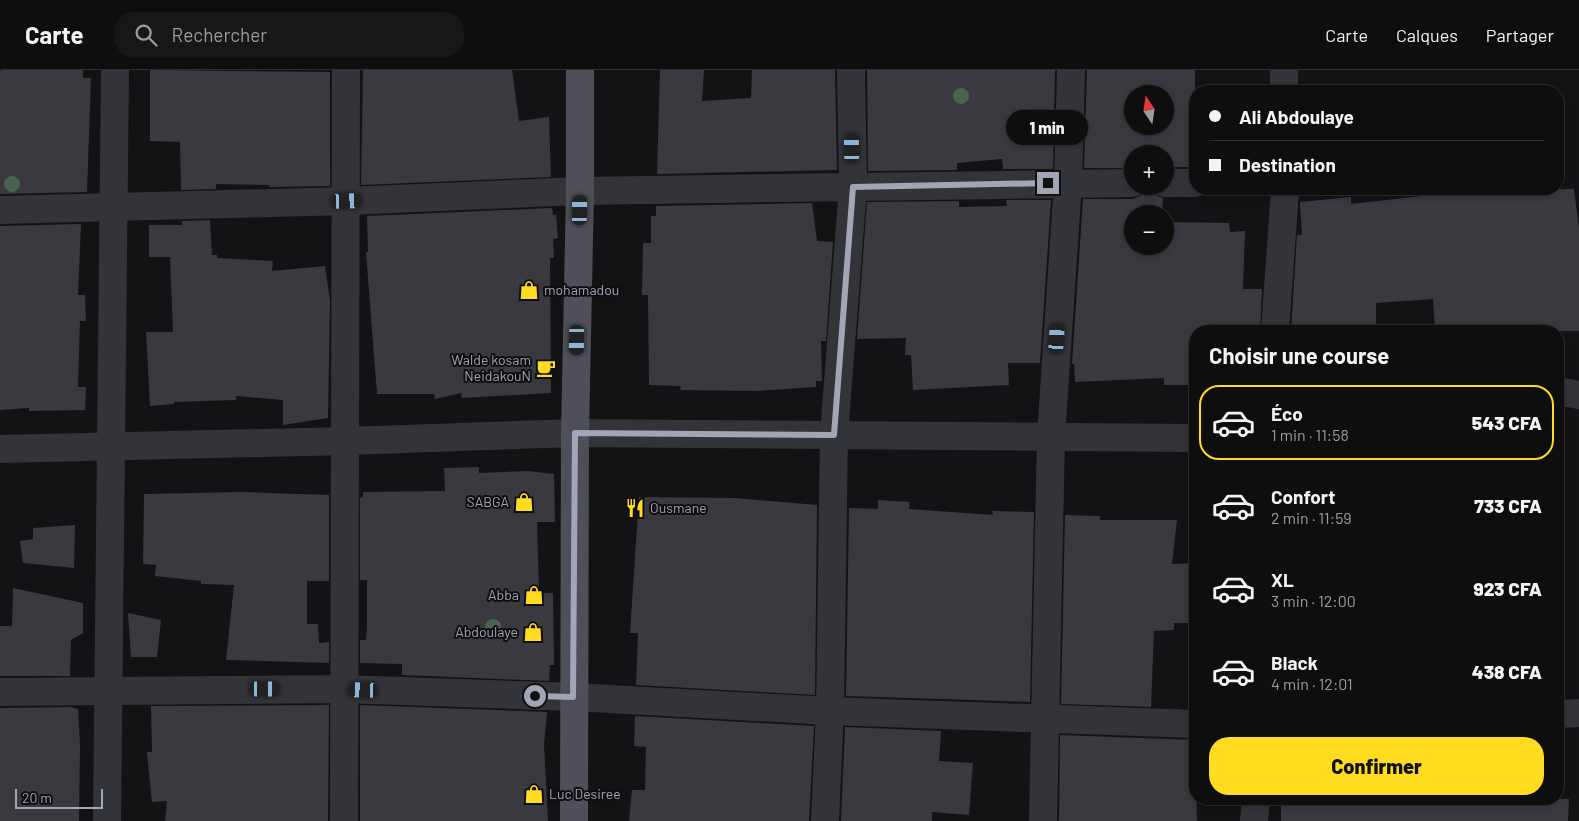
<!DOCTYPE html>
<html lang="fr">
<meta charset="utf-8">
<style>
:root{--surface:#0e0e0f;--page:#171718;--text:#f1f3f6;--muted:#9b9c9e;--line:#2e2e2f;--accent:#ffdc20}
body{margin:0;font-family:Barlow,sans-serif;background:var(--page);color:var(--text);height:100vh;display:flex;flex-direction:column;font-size:19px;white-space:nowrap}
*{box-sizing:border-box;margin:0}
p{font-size:16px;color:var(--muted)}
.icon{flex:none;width:28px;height:28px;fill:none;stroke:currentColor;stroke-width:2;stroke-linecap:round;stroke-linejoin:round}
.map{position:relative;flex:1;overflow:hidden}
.panel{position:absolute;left:1189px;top:255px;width:375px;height:480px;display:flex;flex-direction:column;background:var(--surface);border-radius:20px;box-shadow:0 2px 8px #0003,0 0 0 1px var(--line)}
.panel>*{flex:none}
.guide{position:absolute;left:1189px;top:15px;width:375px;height:110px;border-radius:20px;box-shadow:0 2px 8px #0003,0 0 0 1px var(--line);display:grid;align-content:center;height:110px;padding:0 20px;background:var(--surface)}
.needle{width:32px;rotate:347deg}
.controls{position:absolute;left:1124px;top:15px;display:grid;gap:10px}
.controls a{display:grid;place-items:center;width:50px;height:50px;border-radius:50%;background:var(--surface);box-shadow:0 2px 8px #0003,0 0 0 1px var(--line);font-size:25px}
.scale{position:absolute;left:15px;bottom:12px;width:88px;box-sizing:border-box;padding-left:5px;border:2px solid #a2a5b6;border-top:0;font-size:14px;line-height:18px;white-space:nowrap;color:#a2a5b6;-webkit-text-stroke:4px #0e0d0f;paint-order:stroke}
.end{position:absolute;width:22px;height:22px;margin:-11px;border:6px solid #a2a5b6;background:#111;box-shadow:0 0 0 2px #111}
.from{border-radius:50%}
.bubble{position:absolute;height:35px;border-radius:18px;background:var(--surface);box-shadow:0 2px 8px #0003,0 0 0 1px var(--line);font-size:16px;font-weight:800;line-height:35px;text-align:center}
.car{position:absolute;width:15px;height:30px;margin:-15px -8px;border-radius:6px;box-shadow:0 0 4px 1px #0007;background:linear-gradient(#222 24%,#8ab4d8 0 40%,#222 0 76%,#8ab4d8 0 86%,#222 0)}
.guide b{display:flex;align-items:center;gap:18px;height:48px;font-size:19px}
.guide b+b{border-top:1px solid var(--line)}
.guide i{width:12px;height:12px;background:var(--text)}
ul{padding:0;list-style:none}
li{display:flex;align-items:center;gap:15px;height:75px;margin:0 10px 8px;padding:0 10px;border:2px solid transparent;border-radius:20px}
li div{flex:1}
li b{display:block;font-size:19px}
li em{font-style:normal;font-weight:800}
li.current{border-color:var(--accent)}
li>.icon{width:45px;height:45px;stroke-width:1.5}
h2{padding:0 20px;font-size:22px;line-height:60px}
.primary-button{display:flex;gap:10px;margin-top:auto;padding:10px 20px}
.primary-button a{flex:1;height:58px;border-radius:20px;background:var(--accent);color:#111;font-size:20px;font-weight:800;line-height:58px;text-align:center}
header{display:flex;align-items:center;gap:30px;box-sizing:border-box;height:70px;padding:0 25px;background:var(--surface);border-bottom:1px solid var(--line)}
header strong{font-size:24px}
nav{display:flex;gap:28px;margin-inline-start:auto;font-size:18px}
.search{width:350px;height:45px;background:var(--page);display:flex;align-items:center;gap:12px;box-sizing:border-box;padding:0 18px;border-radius:20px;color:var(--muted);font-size:19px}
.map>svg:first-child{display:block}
</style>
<header>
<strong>Carte</strong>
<div class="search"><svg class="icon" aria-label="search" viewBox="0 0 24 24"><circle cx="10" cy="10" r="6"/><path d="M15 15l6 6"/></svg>Rechercher</div>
<nav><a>Carte</a><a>Calques</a><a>Partager</a></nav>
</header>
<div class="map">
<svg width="1579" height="751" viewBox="0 0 1579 751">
<rect width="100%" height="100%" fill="#131214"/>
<g fill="#3a393f" fill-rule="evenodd">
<path d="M3,0H83V8H91L87,122L0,124V1Z"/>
<path d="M150,0L330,2V116L270,117L269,115L216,114V119L181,120L180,72L150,71Z"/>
<path d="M363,0H512L519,51L549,47L551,107L361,115Z"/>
<path d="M660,0H704L702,31L751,28L752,0H835L837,100L657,104Z"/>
<path d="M867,0H1055L1053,99H1003L1002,89L957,93V100L868,101Z"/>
<path d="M1087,0H1195V97H1165V84H1132V98H1084ZM1132,24H1165V56H1132Z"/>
<path d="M1147,116H1150L1157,126L1163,128L1162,144H1132V176H1165V152L1229,153L1230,162L1245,161L1243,219H1262L1260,261H1195V315H1164V308L1075,312L1074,294H1072L1083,129H1133L1140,126Z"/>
<path d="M1574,119L1579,159V261H1435L1433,229L1376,233V261H1291L1297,165H1302L1300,132L1351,127V134L1431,125L1474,124V120Z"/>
<path d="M1006,130H1051L1040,293H1008L1009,315L913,320L911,285H905L906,268L857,269L867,132L959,131V137L1007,136Z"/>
<path d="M812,133L817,171L833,172L826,271H821L822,311H816V317L755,321L680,320L681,316L649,315L648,225H642L643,173H651V146H656V136Z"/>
<path d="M552,138L553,145H556L558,168L553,169L554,188H550L551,323L462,328L461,323L435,329L434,324H377L366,182H368L367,146Z"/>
<path d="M210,150L212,185H217V188L273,191L272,201L325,196L330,231L328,348L283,355V330L236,326V330L174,332V334L150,336L146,262H173L170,187H149V155H182V151Z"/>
<path d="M81,154L78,225H85L86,251H80L78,317H86L85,340L29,341V338L0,340V156Z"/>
<path d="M479,397V403L528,401L554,404L555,452H537L539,523H553L554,595H550L549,611L402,605V594L360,593V570H366L367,556V510H360V427L363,428V422L445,421L444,398Z"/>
<path d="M241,422L329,425V511H307V554H318L319,573L329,572V593L226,590L234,515L201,514V511L155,506L156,495L143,494L144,424Z"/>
<path d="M639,427L735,428L817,435L815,625L636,615L638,563H630Z"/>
<path d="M878,430L910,432L909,439L993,445L992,441L1034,442L1030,632L846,626L849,438L878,439Z"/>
<path d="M1065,445L1100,446V450H1177L1172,494L1195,493V553H1174V560L1154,561L1151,637L1061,634Z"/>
<path d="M75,455L74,498L23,493L20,471L33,469V458Z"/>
<path d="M13,518L83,533V563L71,570L70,606H0V556H12Z"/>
<path d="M128,543L161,550L157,587H131Z"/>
<path d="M329,635L328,751H165L167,731L152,732L147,682H152L151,636Z"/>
<path d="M360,635L547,642L544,675L548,751H360Z"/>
<path d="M70,637L78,639L80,675L79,751H0V638Z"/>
<path d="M635,646L814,656L809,751H629L632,720H645L646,677L634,676Z"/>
<path d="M845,657L941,661L939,691L973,693L969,745L932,742V751H841Z"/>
<path d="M1060,665L1195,670L1197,751H1059Z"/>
<path d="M1326,729H1569L1568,751H1281V730Z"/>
</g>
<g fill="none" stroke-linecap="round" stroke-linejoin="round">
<g stroke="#33333a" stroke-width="28">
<path d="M1284,0V21"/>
<path d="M1165,113H1195"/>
<path d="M0,140L347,131L580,121L1132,113"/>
<path d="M1275,261L1285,119"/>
<path d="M1558,321L1579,325"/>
<path d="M0,379L347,371L575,363L1195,368"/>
<path d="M0,622L344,619L573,627L830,641L1195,654"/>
<path d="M1558,644L1579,643"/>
<path d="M107,751L115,0"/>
<path d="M344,751L346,0"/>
<path d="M825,751L830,641L834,365L853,117L851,0"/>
<path d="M1043,751L1051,366L1068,113L1071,0"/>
<path d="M1254,751L1256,729"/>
</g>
<path stroke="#4f4f59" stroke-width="28" d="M574,751L575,363L580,121V0"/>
</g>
<g fill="#4a6250">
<circle cx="961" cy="26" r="8"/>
<circle cx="12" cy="114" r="8"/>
<circle cx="493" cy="557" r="8"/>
</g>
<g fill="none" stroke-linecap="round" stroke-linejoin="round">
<path stroke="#a2a5b6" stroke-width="6" d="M535,626L573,627L575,363L834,365L853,117L1048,113"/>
</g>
<defs>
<g id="shop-bare" transform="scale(1.5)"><path d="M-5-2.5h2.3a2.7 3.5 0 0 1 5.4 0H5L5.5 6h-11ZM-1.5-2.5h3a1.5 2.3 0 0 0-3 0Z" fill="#ffdc20" stroke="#0e0d0f" stroke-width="2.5" paint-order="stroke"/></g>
<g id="cafe-bare" transform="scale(1.5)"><path d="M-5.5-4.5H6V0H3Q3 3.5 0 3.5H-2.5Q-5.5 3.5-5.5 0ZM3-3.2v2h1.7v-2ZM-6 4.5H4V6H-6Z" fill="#ffdc20" stroke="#0e0d0f" stroke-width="2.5" paint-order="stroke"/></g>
<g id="restaurant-bare" transform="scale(1.5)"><path d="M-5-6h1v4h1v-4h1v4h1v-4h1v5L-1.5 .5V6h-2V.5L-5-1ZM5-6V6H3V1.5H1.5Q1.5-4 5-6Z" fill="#ffdc20" stroke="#0e0d0f" stroke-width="2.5" paint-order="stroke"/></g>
</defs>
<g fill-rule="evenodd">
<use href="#shop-bare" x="529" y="220"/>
<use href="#cafe-bare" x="546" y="298"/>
<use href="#shop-bare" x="524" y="432"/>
<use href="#restaurant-bare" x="635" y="438"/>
<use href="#shop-bare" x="534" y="525"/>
<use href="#shop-bare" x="533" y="562"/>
<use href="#shop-bare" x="534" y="724"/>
</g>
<g text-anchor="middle" stroke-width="4" stroke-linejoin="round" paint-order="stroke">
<g font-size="14" fill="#a2a5b6" stroke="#0e0d0f" text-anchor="end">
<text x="544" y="225" text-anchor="start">mohamadou</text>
<text x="531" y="295">Walde kosam<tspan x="531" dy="16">NeidakouN</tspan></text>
<text x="509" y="437">SABGA</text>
<text x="650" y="443" text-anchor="start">Ousmane</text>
<text x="519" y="530">Abba</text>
<text x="518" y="567">Abdoulaye</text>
<text x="549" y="729" text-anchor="start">Luc Desiree</text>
</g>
</g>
</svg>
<div class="controls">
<a><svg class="needle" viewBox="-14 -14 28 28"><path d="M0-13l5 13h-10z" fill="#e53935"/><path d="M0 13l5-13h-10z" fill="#9b9c9e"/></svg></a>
<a>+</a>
<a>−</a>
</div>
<div class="scale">20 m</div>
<i class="end from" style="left:535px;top:626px"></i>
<i class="end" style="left:1048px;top:113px"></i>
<div class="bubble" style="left:1006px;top:40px;width:82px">1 min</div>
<i class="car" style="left:852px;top:78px;rotate:359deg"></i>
<i class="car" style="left:347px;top:131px;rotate:88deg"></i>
<i class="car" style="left:580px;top:140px;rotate:1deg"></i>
<i class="car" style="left:1057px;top:268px;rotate:4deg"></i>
<i class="car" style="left:577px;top:270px;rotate:181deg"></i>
<i class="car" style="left:265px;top:619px;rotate:90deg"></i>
<i class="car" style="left:363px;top:620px;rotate:272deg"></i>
<div class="guide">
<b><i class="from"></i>Ali Abdoulaye</b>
<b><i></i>Destination</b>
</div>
<section class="panel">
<h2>Choisir une course</h2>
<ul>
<li class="current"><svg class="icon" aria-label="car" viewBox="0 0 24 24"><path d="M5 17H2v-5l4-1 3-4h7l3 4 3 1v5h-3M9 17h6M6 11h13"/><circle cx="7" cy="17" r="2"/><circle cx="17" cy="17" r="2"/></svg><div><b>Éco</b><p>1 min · 11:58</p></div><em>543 CFA</em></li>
<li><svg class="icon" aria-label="car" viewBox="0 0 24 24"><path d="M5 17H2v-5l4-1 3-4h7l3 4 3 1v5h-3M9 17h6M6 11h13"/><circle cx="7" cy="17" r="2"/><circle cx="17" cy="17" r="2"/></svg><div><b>Confort</b><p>2 min · 11:59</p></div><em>733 CFA</em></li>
<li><svg class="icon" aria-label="car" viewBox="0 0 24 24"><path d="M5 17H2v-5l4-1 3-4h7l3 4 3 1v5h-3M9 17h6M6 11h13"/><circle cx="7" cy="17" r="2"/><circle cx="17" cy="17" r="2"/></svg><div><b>XL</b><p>3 min · 12:00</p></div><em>923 CFA</em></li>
<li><svg class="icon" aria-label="car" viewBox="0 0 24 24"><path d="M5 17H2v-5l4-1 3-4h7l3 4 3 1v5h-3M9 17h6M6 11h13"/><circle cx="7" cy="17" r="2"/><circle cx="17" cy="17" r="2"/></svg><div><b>Black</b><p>4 min · 12:01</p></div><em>438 CFA</em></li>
</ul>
<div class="primary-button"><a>Confirmer</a></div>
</section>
</div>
